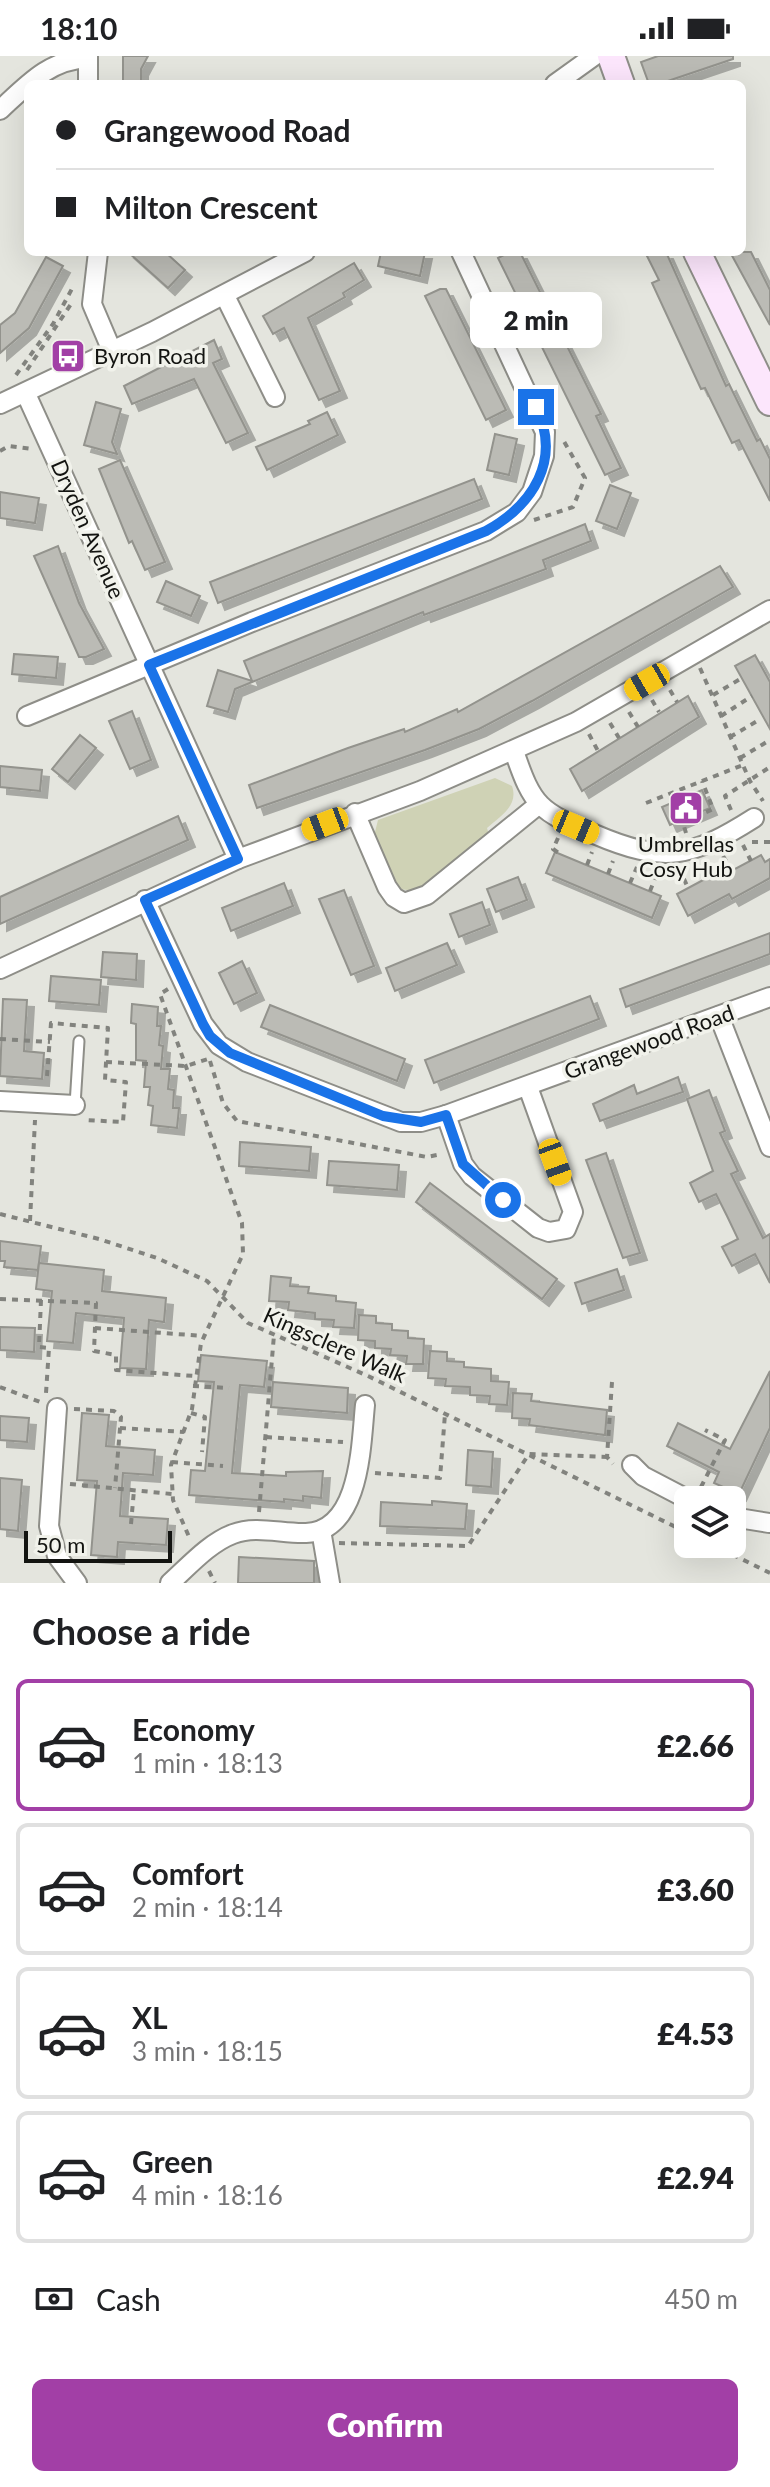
<!DOCTYPE html>
<meta charset="utf-8">
<style>
:root{--surface:#fff;--page:#f2f2f2;--text:#202124;--muted:#757577;--line:#e0e0e0;--accent:#a23fa6}
body{margin:0;font-family:Lato,sans-serif;background:var(--page);color:var(--text);height:100vh;display:flex;flex-direction:column;font-size:30px;white-space:nowrap}
*{box-sizing:border-box;margin:0}
p{font-size:26px;color:var(--muted)}
.icon{flex:none;width:44px;height:44px;fill:none;stroke:currentColor;stroke-width:2;stroke-linecap:round;stroke-linejoin:round}
.map{position:relative;height:1527px;overflow:hidden}
.panel{display:flex;flex-direction:column;background:var(--surface);flex:1}
.panel>*{flex:none}
.top-card{position:absolute;left:24px;top:24px;width:722px;height:176px;border-radius:12px;box-shadow:0 8px 32px #0002;display:grid;align-content:center;height:176px;padding:0 32px;background:var(--surface)}
.buttons{position:absolute;left:674px;top:1430px;display:grid;gap:16px}
.buttons a{display:grid;place-items:center;width:72px;height:72px;border-radius:12px;background:var(--surface);box-shadow:0 8px 32px #0002;font-size:40px}
.scale{position:absolute;left:24px;bottom:20px;width:148px;box-sizing:border-box;padding-left:8px;border:4px solid #131411;border-top:0;font-size:22px;line-height:28px;white-space:nowrap;color:#131411;-webkit-text-stroke:6px #f1f2eb;paint-order:stroke}
.end{position:absolute;width:36px;height:36px;margin:-18px;border:10px solid #1a73e8;background:#fff;box-shadow:0 0 0 4px #fff}
.from{border-radius:50%}
.bubble{position:absolute;height:56px;border-radius:12px;background:var(--surface);box-shadow:0 8px 32px #0002;font-size:26px;font-weight:800;line-height:56px;text-align:center}
.car{position:absolute;width:24px;height:48px;margin:-24px -12px;border-radius:10px;box-shadow:0 0 6px 2px #0007;background:linear-gradient(#f5c518 24%,#345 0 40%,#f5c518 0 76%,#345 0 86%,#f5c518 0)}
.top-card b{display:flex;align-items:center;gap:28px;height:76px;font-size:30px}
.top-card b+b{border-top:2px solid var(--line)}
.top-card i{width:20px;height:20px;background:var(--text)}
ul{padding:0;list-style:none}
li{display:flex;align-items:center;gap:24px;height:132px;margin:0 16px 12px;padding:0 16px;border:4px solid var(--line);border-radius:12px}
li div{flex:1}
li b{display:block;font-size:30px}
li em{font-style:normal;font-weight:800}
li.current{border-color:var(--accent)}
li>.icon{width:72px;height:72px;stroke-width:1.5}
h2{padding:0 32px;font-size:36px;line-height:96px}
.pay{display:flex;align-items:center;gap:20px;height:88px;padding:0 32px;font-size:30px}
.pay p{margin-inline-start:auto}
.primary-button{display:flex;gap:16px;margin-top:auto;padding:16px 32px}
.primary-button a{flex:1;height:92px;border-radius:12px;background:var(--accent);color:#fff;font-size:32px;font-weight:800;line-height:92px;text-align:center}
.status{display:flex;justify-content:space-between;align-items:center;height:56px;padding:0 40px;background:var(--surface);direction:ltr}
.status svg{height:22px;fill:currentColor}
.map>svg:first-child{display:block}
</style>
<div class="status"><b>18:10</b><svg viewBox="0 0 49 12"><path d="M0 12V9h3v3zM5 12V6h3v6zM10 12V3h3v9zM15 12V0h3v12zM26 1h20v11H26zM47 4h2v5h-2z"/></svg></div>
<div class="map">
<svg width="770" height="1527" viewBox="0 0 770 1527">
<defs>
<filter id="shadow"><feDropShadow dx="7" dy="7" stdDeviation="0" flood-color="#0004"/></filter>
</defs>
<rect width="100%" height="100%" fill="#e4e5de"/>
<path fill="#cfd2b5" d="M495,722L512,730C519,750 500,760 487,772L489,779C469,796 419,851 395,829L374,780L378,764Z"/>
<g fill="#bbbbb5" stroke="#93938d" stroke-width="2" filter="url(#shadow)">
<path d="M123,0H148L141,13V28H123Z"/>
<path d="M658,0H733V3L659,28H649L641,6Z"/>
<path d="M128,196H165L185,214L168,232Z"/>
<path d="M381,196H425L420,220L378,210Z"/>
<path d="M510,196H520L601,358L596,360L621,412L605,419L498,202Z"/>
<path d="M645,196H666L726,330L729,328L757,385L760,383L770,403V445L739,384L732,387L705,332L701,333L652,227L659,224Z"/>
<path d="M730,196H751L770,234V269Z"/>
<path d="M46,201L63,210L29,272L0,297V269L15,257Z"/>
<path d="M354,207L364,224L343,237L345,241L308,262L340,335L319,344L284,272L273,278L263,260Z"/>
<path d="M440,233H446L506,354L486,364L425,240Z"/>
<path d="M214,284L222,303L213,307L248,377L226,387L194,323L132,348L124,330Z"/>
<path d="M96,346L121,353L112,386L117,398L84,389Z"/>
<path d="M327,356L338,379L267,414L256,391L310,368L308,365Z"/>
<path d="M495,378L517,383L509,419L487,414Z"/>
<path d="M120,404L165,506L145,514L132,485L129,487L99,413Z"/>
<path d="M474,423L482,443L218,547L210,526Z"/>
<path d="M610,429L631,437L617,473L596,465Z"/>
<path d="M0,436L39,442L35,467L0,462Z"/>
<path d="M585,468L591,485L543,504L546,513L424,559L423,556L235,633L228,656L207,650L218,614L252,625L244,605Z"/>
<path d="M58,490L79,547L104,593L86,601H79L34,500Z"/>
<path d="M720,510L733,531L532,645L479,673L425,694L257,752L249,729L348,692L404,673L405,676L457,653L458,656Z"/>
<path d="M166,525L200,540L191,560L157,546Z"/>
<path d="M14,598L58,601L56,622L12,618Z"/>
<path d="M755,599L770,626V673L735,610Z"/>
<path d="M688,640L699,661L582,735L570,713Z"/>
<path d="M132,655L151,704L130,713L109,665Z"/>
<path d="M80,679L96,692L68,726L52,713Z"/>
<path d="M0,710L42,714L40,735L0,731Z"/>
<path d="M702,734L710,752L670,769L662,751Z"/>
<path d="M178,760L188,784L0,868V841Z"/>
<path d="M555,796L661,840L652,862L546,817Z"/>
<path d="M761,799L765,806L770,803V822L732,843L729,838L688,860L677,838L718,816L720,821Z"/>
<path d="M518,821L527,844L496,856L487,833Z"/>
<path d="M284,827L293,850L231,875L222,852Z"/>
<path d="M344,834L374,910L351,919L319,843Z"/>
<path d="M482,846L490,869L459,881L450,858Z"/>
<path d="M770,877V898L626,951L620,933Z"/>
<path d="M447,887L457,909L395,935L386,912Z"/>
<path d="M103,896L137,898L136,924L101,921Z"/>
<path d="M242,905L257,937L234,948L219,917Z"/>
<path d="M51,920L101,924L99,949L49,945Z"/>
<path d="M590,940L599,963L434,1027L425,1004Z"/>
<path d="M3,943L27,944L24,995L44,997L42,1023L0,1020Z"/>
<path d="M132,948L158,951L157,970H161L159,989L163,990L161,1013H170L168,1033L174,1034L173,1052H179L177,1072L151,1069L153,1050L148,1049L150,1031H144L146,1005L136,1004V968L131,967Z"/>
<path d="M270,949L405,1003L397,1025L261,971Z"/>
<path d="M678,1021L683,1036L600,1065L593,1048L634,1029L637,1038Z"/>
<path d="M709,1034L725,1075L720,1077L738,1115L731,1118L763,1182L770,1178V1227L755,1198L732,1210L722,1191L738,1183L727,1160L716,1138L699,1146L690,1127L713,1115L687,1043Z"/>
<path d="M240,1086L311,1091L309,1115L239,1110Z"/>
<path d="M606,1097L640,1197L623,1202L586,1104Z"/>
<path d="M329,1105L399,1109L397,1134L327,1129Z"/>
<path d="M430,1127L557,1223L542,1243L416,1146Z"/>
<path d="M0,1185L41,1190L38,1214L4,1211L5,1205H0Z"/>
<path d="M39,1207L104,1214L102,1235L166,1242L164,1266L149,1264L146,1313L120,1312L124,1262L76,1257L73,1287L47,1285L52,1235L36,1233Z"/>
<path d="M617,1213L624,1234L582,1248L575,1227Z"/>
<path d="M271,1220L291,1222L290,1230L309,1231L308,1237L336,1240V1245L356,1247L354,1272L333,1271L334,1264L315,1263V1257L288,1254L289,1246L269,1245Z"/>
<path d="M359,1259L376,1260V1267L392,1268V1274L408,1275V1282L424,1283L423,1308H406L407,1300L390,1299L391,1293L375,1292V1285L358,1284Z"/>
<path d="M0,1271L35,1272L34,1296L0,1294Z"/>
<path d="M430,1295L447,1296V1305L464,1306V1311L491,1313V1325L509,1326L507,1349L489,1348L490,1340L470,1339V1331L445,1330L446,1323L428,1322Z"/>
<path d="M201,1299L267,1305L264,1331L240,1329L232,1417L286,1420V1416L323,1415L321,1442L303,1440V1445L284,1443V1446L189,1439L191,1414L205,1415L214,1326L198,1325Z"/>
<path d="M770,1315V1372L739,1438L714,1427L719,1416L667,1390L678,1367L730,1393Z"/>
<path d="M273,1326L348,1332L347,1357L271,1351Z"/>
<path d="M513,1337L532,1338L531,1345L607,1354L605,1379L529,1369L530,1363L512,1362Z"/>
<path d="M82,1357L109,1359L106,1390L155,1394L153,1419L123,1417L120,1460L168,1463L166,1489L118,1486L117,1501L91,1499L97,1425L77,1424Z"/>
<path d="M0,1360L29,1362L27,1386L0,1384Z"/>
<path d="M468,1394L493,1396L491,1431L466,1429Z"/>
<path d="M0,1422L22,1424L18,1475L0,1473Z"/>
<path d="M432,1445L467,1448L465,1473L380,1470L381,1446L432,1449Z"/>
<path d="M239,1501L314,1505V1527H238Z"/>
</g>
<g fill="none" stroke-linecap="round" stroke-linejoin="round">
<g stroke="#8e8e88" stroke-width="13">
<path id="lane" d="M75,1049L79,985"/>
</g>
<g stroke="#8e8e88" stroke-width="22">
<g id="street">
<path d="M88,28V0"/>
<path d="M555,28L594,0"/>
<path d="M0,54C28,28 49,4 88,2"/>
<path d="M98,196L92,248L112,295"/>
<path d="M225,240L275,341"/>
<path d="M26,338L238,803"/>
<path d="M0,348L152,276L305,196"/>
<path d="M27,660L252,566L486,475L517,456L532,436L544,400L545,376L461,196"/>
<path d="M514,695C533,751 539,755 594,778C664,808 691,802 754,762"/>
<path d="M355,757L387,831L394,841L404,847L427,839L538,749"/>
<path d="M145,844L203,968L219,989L247,1006L401,1066H421L446,1059L770,941"/>
<path d="M0,913L238,803L420,735L576,666L770,554"/>
<path d="M719,960L770,1091"/>
<path d="M0,1045L75,1049"/>
<path d="M446,1059L463,1108L472,1120L538,1172L549,1176L566,1173L573,1156L528,1031"/>
<path d="M57,1352L49,1470L57,1500L77,1527"/>
<path d="M632,1409L643,1420L689,1444"/>
<path d="M732,1461L769,1467"/>
<path d="M321,1474L330,1527"/>
<path d="M170,1527C189,1510 209,1487 233,1478C256,1469 282,1478 306,1477C361,1475 361,1387 365,1349"/>
</g>
</g>
<g stroke="#8e8e88" stroke-width="30">
<g id="secondary">
<path d="M611,0L621,28"/>
<path d="M697,196L770,346"/>
</g>
</g>
<g stroke="#82837e" stroke-width="4" stroke-dasharray="6 6" stroke-linecap="butt">
<path d="M27,314L73,245"/>
<path d="M16,319L53,268L74,229"/>
<path d="M0,395L9,390L32,393"/>
<path d="M534,464L573,451L585,422L562,382"/>
<path d="M700,612L750,725L763,745"/>
<path d="M670,634L677,646"/>
<path d="M713,639L742,622"/>
<path d="M652,644L659,656"/>
<path d="M629,656L638,671"/>
<path d="M721,660L752,640"/>
<path d="M610,667L619,682"/>
<path d="M589,678L599,697"/>
<path d="M730,681L759,664"/>
<path d="M740,702L770,684"/>
<path d="M646,747L743,709"/>
<path d="M731,754L725,740L770,711"/>
<path d="M686,777L683,767L713,753L702,725"/>
<path d="M558,782L553,793L560,798"/>
<path d="M752,786H770"/>
<path d="M743,789L751,805"/>
<path d="M723,800L732,815"/>
<path d="M587,809L592,796"/>
<path d="M701,809L708,821"/>
<path d="M679,812L688,832"/>
<path d="M608,818L613,805"/>
<path d="M630,827L637,811"/>
<path d="M650,835L658,815"/>
<path d="M168,933L160,938L242,1167L243,1198L201,1287L192,1353L171,1409L173,1444L190,1483"/>
<path d="M0,983L50,986"/>
<path d="M210,1005L223,1047L237,1065L427,1101L442,1098"/>
<path d="M106,1006L186,1010L208,1003"/>
<path d="M47,1020L51,967L108,972L105,1024L126,1026L123,1066L85,1064"/>
<path d="M0,1158L99,1183L157,1202L207,1225L248,1267L368,1320L688,1477"/>
<path d="M30,1165L35,1064"/>
<path d="M0,1243L96,1247L94,1295L116,1299V1314L194,1320"/>
<path d="M41,1244L39,1291L49,1292L46,1337"/>
<path d="M95,1272L204,1280"/>
<path d="M612,1326L607,1401L613,1408"/>
<path d="M193,1330L229,1332"/>
<path d="M0,1331L43,1347"/>
<path d="M74,1353L114,1355L121,1361L115,1432"/>
<path d="M191,1357L205,1361L202,1396"/>
<path d="M120,1372L184,1376"/>
<path d="M266,1381L343,1386"/>
<path d="M172,1406L223,1410"/>
<path d="M375,1417L440,1422L445,1358"/>
<path d="M70,1428L172,1438"/>
<path d="M701,1431L725,1384L705,1374"/>
<path d="M259,1456L274,1279"/>
<path d="M131,1468L134,1434"/>
<path d="M339,1487L468,1490L529,1398L607,1401"/>
<path d="M711,1488L770,1517"/>
<path d="M209,1515L215,1527"/>
</g>
<use href="#lane" stroke="#fff" stroke-width="9"/>
<use href="#street" stroke="#fff" stroke-width="18"/>
<use href="#secondary" stroke="#fce6fc" stroke-width="26"/>
</g>
<g fill="none" stroke-linecap="round" stroke-linejoin="round">
<path stroke="#1a73e8" stroke-width="10" d="M503,1144L463,1108L446,1059L421,1066L383,1060L230,997L210,980L203,968L145,844L238,803L149,609L486,475C533,449 562,404 536,351"/>
</g>
<defs>
<g id="bus-square" transform="scale(1.8)"><rect x="-9" y="-9" width="18" height="18" rx="4" fill="#a23fa6" stroke="#f1f2eb"/><path d="M-5-6H5V4H4V6H2V4H-2V6H-4V4H-5ZM-3.5-4V0h7V-4ZM-3.5 1.2v1.5H-2V1.2ZM2 1.2v1.5H3.5V1.2Z" fill="#fff"/></g>
<g id="civic-square" transform="scale(1.8)"><rect x="-9" y="-9" width="18" height="18" rx="4" fill="#a23fa6" stroke="#f1f2eb"/><path d="M-.6-6.5H3V-4.5H.6V-3L4-1V1h2V6H-6V1h2V-1L-.6-3ZM-1.2 2.5V6h2.4V2.5Z" fill="#fff"/></g>
</defs>
<g fill-rule="evenodd">
<use href="#bus-square" x="68" y="300"/>
<use href="#civic-square" x="686" y="752"/>
</g>
<g text-anchor="middle" stroke-width="7" stroke-linejoin="round" paint-order="stroke">
<g font-size="22" fill="#131411" stroke="#f1f2eb" text-anchor="start">
<text x="94" y="308">Byron Road</text>
<text x="686" y="796" text-anchor="middle">Umbrellas<tspan x="686" dy="25">Cosy Hub</tspan></text>
</g>
<g font-size="22" fill="#131411" stroke="#f1f2eb">
<text transform="translate(88 473) rotate(66)" y="8">Dryden Avenue</text>
<text transform="translate(649 986) rotate(-20)" y="8">Grangewood Road</text>
<text transform="translate(335 1289) rotate(24)" y="8">Kingsclere Walk</text>
</g>
</g>
</svg>
<div class="buttons">
<a><svg class="icon" aria-label="layers" viewBox="0 0 24 24"><path d="M12 4l9 5-9 5-9-5zM3 14l9 5 9-5"/></svg></a>
</div>
<div class="scale">50 m</div>
<i class="end from" style="left:503px;top:1144px"></i>
<i class="end" style="left:536px;top:351px"></i>
<div class="bubble" style="left:470px;top:236px;width:132px">2 min</div>
<i class="car" style="left:647px;top:626px;rotate:240deg"></i>
<i class="car" style="left:325px;top:768px;rotate:249deg"></i>
<i class="car" style="left:576px;top:771px;rotate:113deg"></i>
<i class="car" style="left:555px;top:1106px;rotate:160deg"></i>
<div class="top-card">
<b><i class="from"></i>Grangewood Road</b>
<b><i></i>Milton Crescent</b>
</div>
</div>
<section class="panel">
<h2>Choose a ride</h2>
<ul>
<li class="current"><svg class="icon" aria-label="car" viewBox="0 0 24 24"><path d="M5 17H2v-5l4-1 3-4h7l3 4 3 1v5h-3M9 17h6M6 11h13"/><circle cx="7" cy="17" r="2"/><circle cx="17" cy="17" r="2"/></svg><div><b>Economy</b><p>1 min · 18:13</p></div><em>£2.66</em></li>
<li><svg class="icon" aria-label="car" viewBox="0 0 24 24"><path d="M5 17H2v-5l4-1 3-4h7l3 4 3 1v5h-3M9 17h6M6 11h13"/><circle cx="7" cy="17" r="2"/><circle cx="17" cy="17" r="2"/></svg><div><b>Comfort</b><p>2 min · 18:14</p></div><em>£3.60</em></li>
<li><svg class="icon" aria-label="car" viewBox="0 0 24 24"><path d="M5 17H2v-5l4-1 3-4h7l3 4 3 1v5h-3M9 17h6M6 11h13"/><circle cx="7" cy="17" r="2"/><circle cx="17" cy="17" r="2"/></svg><div><b>XL</b><p>3 min · 18:15</p></div><em>£4.53</em></li>
<li><svg class="icon" aria-label="car" viewBox="0 0 24 24"><path d="M5 17H2v-5l4-1 3-4h7l3 4 3 1v5h-3M9 17h6M6 11h13"/><circle cx="7" cy="17" r="2"/><circle cx="17" cy="17" r="2"/></svg><div><b>Green</b><p>4 min · 18:16</p></div><em>£2.94</em></li>
</ul>
<div class="pay"><svg class="icon" aria-label="cash" viewBox="0 0 24 24"><path d="M3 7h18v10H3z"/><circle cx="12" cy="12" r="2"/></svg>Cash<p>450 m</p></div>
<div class="primary-button"><a>Confirm</a></div>
</section>
